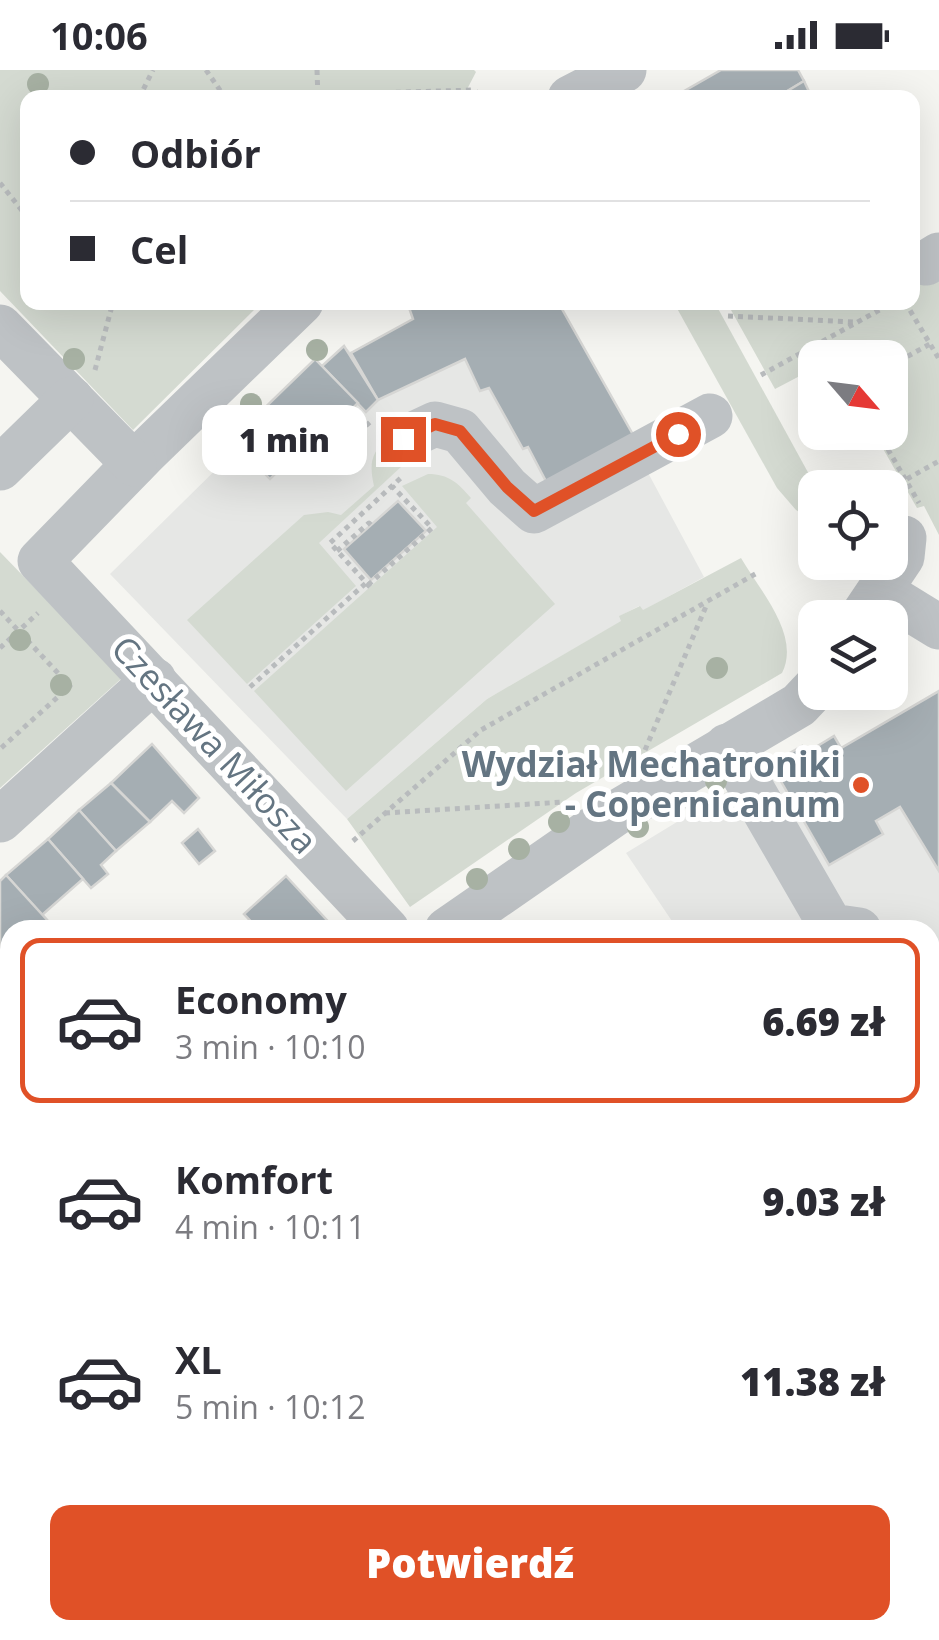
<!DOCTYPE html>
<html lang="pl">
<meta charset="utf-8">
<style>
:root{--surface:#fff;--page:#f7f7f7;--text:#2b2b33;--muted:#7c7c81;--line:#e1e1e2;--accent:#e05127}
body{margin:0;font-family:"Open Sans",sans-serif;background:var(--page);color:var(--text);height:100vh;display:flex;flex-direction:column;font-size:38px;white-space:nowrap}
*{box-sizing:border-box;margin:0}
p{font-size:32px;color:var(--muted)}
.icon{flex:none;width:55px;height:55px;fill:none;stroke:currentColor;stroke-width:2;stroke-linecap:round;stroke-linejoin:round}
.map{position:relative;flex:1;overflow:hidden}
.details{position:absolute;left:0px;top:850px;width:940px;height:720px;display:flex;flex-direction:column;background:var(--surface);border-radius:30px 30px 0 0;box-shadow:0 10px 40px #0002}
.details>*{flex:none}
.guide{position:absolute;left:20px;top:20px;width:900px;height:220px;border-radius:20px;box-shadow:0 10px 40px #0002;display:grid;align-content:center;height:220px;padding:0 50px;background:var(--surface)}
.needle{width:65px;rotate:118deg}
.tools{position:absolute;left:798px;top:270px;display:grid;gap:20px}
.tools a{display:grid;place-items:center;width:110px;height:110px;border-radius:20px;background:var(--surface);box-shadow:0 10px 40px #0002;font-size:50px}
.end{position:absolute;width:45px;height:45px;margin:-22px;border:12px solid #e05127;background:#fff;box-shadow:0 0 0 5px #fff}
.from{border-radius:50%}
.bubble{position:absolute;height:70px;border-radius:20px;background:var(--surface);box-shadow:0 10px 40px #0002;font-size:32px;font-weight:800;line-height:70px;text-align:center}
.guide b{display:flex;align-items:center;gap:35px;height:95px;font-size:38px}
.guide b+b{border-top:2px solid var(--line)}
.guide i{width:25px;height:25px;background:var(--text)}
ul{padding:18px 0 0;list-style:none}
li{display:flex;align-items:center;gap:30px;height:165px;margin:0 20px 15px;padding:0 30px;border:5px solid transparent;border-radius:20px}
li div{flex:1}
li b{display:block;font-size:38px}
li em{font-style:normal;font-weight:800}
li.active{border-color:var(--accent)}
li>.icon{width:90px;height:90px;stroke-width:1.5}
.button{display:flex;gap:20px;margin-top:auto;padding:20px 50px}
.button a{flex:1;height:115px;border-radius:20px;background:var(--accent);color:#fff;font-size:40px;font-weight:800;line-height:115px;text-align:center}
.status{display:flex;justify-content:space-between;align-items:center;height:70px;padding:0 50px;background:var(--surface);direction:ltr}
.status svg{height:28px;fill:currentColor}
.map>svg:first-child{display:block}
</style>
<div class="status"><b>10:06</b><svg viewBox="0 0 49 12"><path d="M0 12V9h3v3zM5 12V6h3v6zM10 12V3h3v9zM15 12V0h3v12zM26 1h20v11H26zM47 4h2v5h-2z"/></svg></div>
<div class="map">
<svg width="939" height="1570" viewBox="0 0 939 1570">
<rect width="100%" height="100%" fill="#f5f5f1"/>
<g fill="#e6e7e5">
<path d="M407,233L632,373L704,507L642,541L639,536L620,546L622,551L487,629L347,749L110,504L251,365L244,358L315,289L323,296L344,276L351,282L412,249Z"/>
<path d="M939,621V1181L930,1166V860H678L626,783L802,676L806,682L834,666L841,678Z"/>
<path d="M0,1379L10,1382V1560H98L134,1570H0Z"/>
<path d="M388,1560H692L731,1570H385Z"/>
</g>
<g fill="#d4dad1">
<path d="M0,0H474L476,2L463,27L28,28V232L261,233L133,360L0,221Z"/>
<path d="M913,155L918,202L939,191V465L924,436L917,438L874,363L890,362V288H815V298L775,319L731,240L743,232H912Z"/>
<path d="M674,233H715L816,417L815,452L796,440L777,418Z"/>
<path d="M387,368L402,386V396L319,473L356,516L247,614L187,550L304,445L328,442L341,445L374,416C369,394 371,383 387,368Z"/>
<path d="M428,404C449,404 458,413 471,428L466,433L555,534L346,721L254,621L437,457L402,416Z"/>
<path d="M0,482L122,608L0,718Z"/>
<path d="M741,488C760,521 801,565 782,603L576,723L410,837L347,749L487,629L621,551L619,546L640,536L643,540Z"/>
<path d="M930,1512L939,1513V1570H860L852,1566L855,1560H930Z"/>
</g>
<g fill="#a5aeb3" stroke="#d6d6d4" stroke-width="2.5">
<path d="M721,0H798L804,11L776,28H672Z"/>
<path d="M804,11L812,28H780L779,26Z"/>
<path d="M407,232H558L636,370L549,417L528,377L523,379L489,318L480,321L465,289L378,330L351,283L413,249Z"/>
<path d="M344,276L378,330L366,342L322,296Z"/>
<path d="M315,289L358,333L290,400L285,394L270,409L239,377L251,365L244,358Z"/>
<path d="M398,431L426,461L371,510L344,479Z"/>
<path d="M939,621V801L900,737L876,751L883,764L829,795L771,694L802,676L806,683L834,666L841,678Z"/>
<path d="M152,674L199,728L184,743L172,731L150,752L111,713Z"/>
<path d="M111,713L150,752L116,781L79,740Z"/>
<path d="M79,740L116,781L101,795L108,804L91,818L48,769Z"/>
<path d="M198,759L215,781L199,794L182,773Z"/>
<path d="M48,769L83,809L42,845L6,805Z"/>
<path d="M6,805L48,851L38,860H10V885L3,891L0,888V811Z"/>
<path d="M286,806L336,860H259L244,844Z"/>
<path d="M10,1056V1114L0,1103V1066Z"/>
<path d="M936,1362H939V1428L932,1427L934,1415L930,1414V1390Z"/>
<path d="M303,1560H364L361,1570H343Z"/>
<path d="M463,1560H564L604,1570H461Z"/>
<path d="M624,1560H642L659,1564L658,1570H621Z"/>
</g>
<g fill="none" stroke-linecap="round" stroke-linejoin="round">
<g stroke="#b8bbbd" stroke-width="5" stroke-dasharray="5 5" stroke-linecap="butt">
<path d="M206,0L224,26"/>
<path d="M317,0L318,28"/>
<path d="M139,28L153,0"/>
<path d="M196,28L475,20L479,27"/>
<path d="M0,113L28,148"/>
<path d="M905,232L939,289"/>
<path d="M728,246L855,252"/>
<path d="M823,271L833,288"/>
<path d="M890,296L930,274"/>
<path d="M95,300L113,232"/>
<path d="M761,305L894,232"/>
<path d="M878,362L919,433"/>
<path d="M351,369L370,352"/>
<path d="M907,409L939,391"/>
<path d="M337,481L369,453L371,455"/>
<path d="M368,515L432,458L392,416"/>
<path d="M370,517L330,473L404,405"/>
<path d="M0,541L70,616L0,679"/>
<path d="M0,578L38,543"/>
<path d="M250,617L366,513"/>
<path d="M645,680L707,534"/>
<path d="M385,743L564,732"/>
<path d="M353,771L481,660L757,503"/>
</g>
<g stroke="#bec2c5" stroke-width="45">
<path d="M570,28L624,0"/>
<path d="M926,193L939,185"/>
<path d="M301,232L146,382L40,491L387,860"/>
<path d="M0,257L134,394"/>
<path d="M403,369L435,354L460,361L507,417L534,441L710,346"/>
<path d="M0,398L71,329"/>
<path d="M880,521L939,557"/>
<path d="M861,548L902,487L904,468"/>
<path d="M727,676L831,856L859,860"/>
<path d="M0,750L154,610"/>
<path d="M447,860L616,743L799,635L815,618"/>
<path d="M930,944L939,958"/>
<path d="M930,999L939,994"/>
<path d="M0,1268L10,1253"/>
<path d="M0,1346L10,1348"/>
<path d="M930,1492L939,1493"/>
<path d="M793,1560L820,1570"/>
<path d="M734,1570L737,1560"/>
</g>
</g>
<g fill="#a7b1a3">
<circle cx="38" cy="14" r="11"/>
<circle cx="317" cy="280" r="11"/>
<circle cx="74" cy="289" r="11"/>
<circle cx="251" cy="334" r="11"/>
<circle cx="20" cy="570" r="11"/>
<circle cx="717" cy="598" r="11"/>
<circle cx="61" cy="615" r="11"/>
<circle cx="716" cy="711" r="11"/>
<circle cx="675" cy="735" r="11"/>
<circle cx="559" cy="752" r="11"/>
<circle cx="638" cy="757" r="11"/>
<circle cx="519" cy="779" r="11"/>
<circle cx="477" cy="809" r="11"/>
</g>
<g fill="none" stroke-linecap="round" stroke-linejoin="round">
<path stroke="#e05127" stroke-width="12" d="M403,369L435,354L460,361L507,417L534,441L678,364"/>
</g>
<circle fill="#e05127" stroke="#fff" stroke-width="4" cx="861" cy="715" r="10"/>
<g text-anchor="middle" stroke-width="10" stroke-linejoin="round" paint-order="stroke">
<g font-size="35" fill="#647582" stroke="#fff">
<text transform="translate(214 675) rotate(47)" y="12">Czesława Miłosza</text>
</g>
<g font-size="35" font-weight="bold" fill="#647582" stroke="#fff" text-anchor="end">
<text x="841" y="707">Wydział Mechatroniki<tspan x="841" dy="40">- Copernicanum</tspan></text>
</g>
</g>
</svg>
<div class="tools">
<a><svg class="needle" viewBox="-14 -14 28 28"><path d="M0-13l5 13h-10z" fill="#e53935"/><path d="M0 13l5-13h-10z" fill="#7c7c81"/></svg></a>
<a><svg class="icon" aria-label="locate" viewBox="0 0 24 24"><circle cx="12" cy="12" r="6"/><path d="M12 2v4M12 18v4M2 12h4M18 12h4"/></svg></a>
<a><svg class="icon" aria-label="layers" viewBox="0 0 24 24"><path d="M12 4l9 5-9 5-9-5zM3 14l9 5 9-5"/></svg></a>
</div>
<i class="end from" style="left:678px;top:364px"></i>
<i class="end" style="left:403px;top:369px"></i>
<div class="bubble" style="left:202px;top:335px;width:165px">1 min</div>
<div class="guide">
<b><i class="from"></i>Odbiór</b>
<b><i></i>Cel</b>
</div>
<section class="details">
<ul>
<li class="active"><svg class="icon" aria-label="car" viewBox="0 0 24 24"><path d="M5 17H2v-5l4-1 3-4h7l3 4 3 1v5h-3M9 17h6M6 11h13"/><circle cx="7" cy="17" r="2"/><circle cx="17" cy="17" r="2"/></svg><div><b>Economy</b><p>3 min · 10:10</p></div><em>6.69 zł</em></li>
<li><svg class="icon" aria-label="car" viewBox="0 0 24 24"><path d="M5 17H2v-5l4-1 3-4h7l3 4 3 1v5h-3M9 17h6M6 11h13"/><circle cx="7" cy="17" r="2"/><circle cx="17" cy="17" r="2"/></svg><div><b>Komfort</b><p>4 min · 10:11</p></div><em>9.03 zł</em></li>
<li><svg class="icon" aria-label="car" viewBox="0 0 24 24"><path d="M5 17H2v-5l4-1 3-4h7l3 4 3 1v5h-3M9 17h6M6 11h13"/><circle cx="7" cy="17" r="2"/><circle cx="17" cy="17" r="2"/></svg><div><b>XL</b><p>5 min · 10:12</p></div><em>11.38 zł</em></li>
</ul>
<div class="button"><a>Potwierdź</a></div>
</section>
</div>
